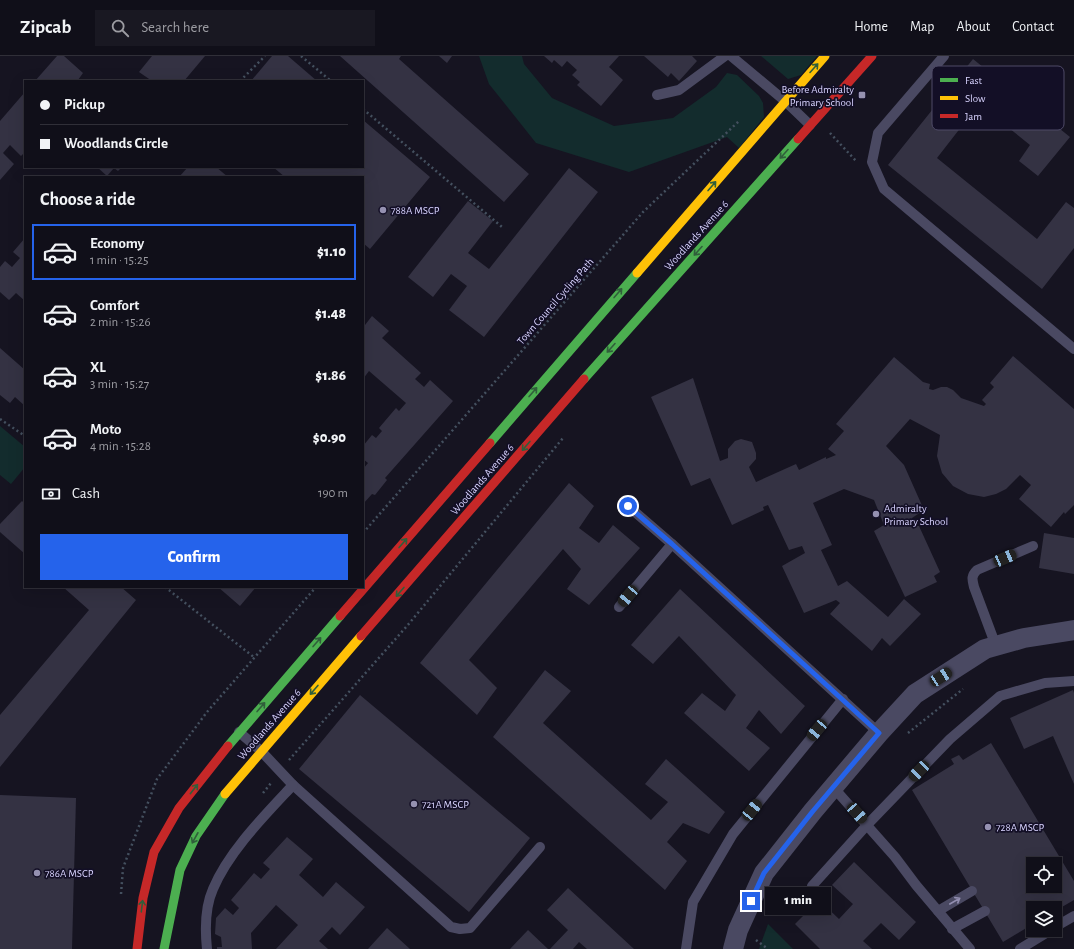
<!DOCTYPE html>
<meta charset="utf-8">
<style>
:root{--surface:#100f19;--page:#191822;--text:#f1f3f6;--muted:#9c9ca2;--line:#302f38;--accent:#2563eb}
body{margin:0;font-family:"Alegreya Sans",sans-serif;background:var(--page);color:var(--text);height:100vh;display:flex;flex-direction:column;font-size:15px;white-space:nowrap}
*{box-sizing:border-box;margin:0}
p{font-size:13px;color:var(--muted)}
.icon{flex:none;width:22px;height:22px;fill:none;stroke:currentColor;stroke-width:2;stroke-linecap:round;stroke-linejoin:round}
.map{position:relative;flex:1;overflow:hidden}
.sheet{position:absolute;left:24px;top:120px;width:340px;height:412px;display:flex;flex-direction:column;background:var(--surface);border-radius:0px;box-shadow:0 4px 16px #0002,0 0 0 1px var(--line)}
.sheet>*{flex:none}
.top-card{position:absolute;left:24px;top:24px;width:340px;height:88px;border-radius:0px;box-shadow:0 4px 16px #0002,0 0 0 1px var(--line);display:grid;align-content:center;height:88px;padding:0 16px;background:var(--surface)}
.fabs{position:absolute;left:1026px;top:801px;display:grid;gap:8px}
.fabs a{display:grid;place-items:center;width:36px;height:36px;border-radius:0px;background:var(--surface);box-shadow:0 4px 16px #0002,0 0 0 1px var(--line);font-size:20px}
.end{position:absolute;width:18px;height:18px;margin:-9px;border:5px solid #2563eb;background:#fff;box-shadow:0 0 0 2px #fff}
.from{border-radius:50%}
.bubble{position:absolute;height:28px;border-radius:0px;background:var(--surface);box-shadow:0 4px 16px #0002,0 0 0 1px var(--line);font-size:13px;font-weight:800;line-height:28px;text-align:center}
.car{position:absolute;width:12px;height:24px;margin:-12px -6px;border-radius:5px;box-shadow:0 0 3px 1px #0007;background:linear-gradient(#222 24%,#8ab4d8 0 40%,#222 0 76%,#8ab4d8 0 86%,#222 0)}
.top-card b{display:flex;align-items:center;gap:14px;height:38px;font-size:15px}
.top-card b+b{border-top:1px solid var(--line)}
.top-card i{width:10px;height:10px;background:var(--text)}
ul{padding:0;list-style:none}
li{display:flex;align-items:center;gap:12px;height:56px;margin:0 8px 6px;padding:0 8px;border:2px solid transparent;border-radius:0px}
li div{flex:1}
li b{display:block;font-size:15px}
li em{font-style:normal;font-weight:800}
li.current{border-color:var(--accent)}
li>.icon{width:36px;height:36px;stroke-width:1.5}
h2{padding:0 16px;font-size:18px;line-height:48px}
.pay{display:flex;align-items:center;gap:10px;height:44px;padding:0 16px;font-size:15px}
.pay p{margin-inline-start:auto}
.cta{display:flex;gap:8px;margin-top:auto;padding:8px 16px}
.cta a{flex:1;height:46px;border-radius:0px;background:var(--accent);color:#fff;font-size:16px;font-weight:800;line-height:46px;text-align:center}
header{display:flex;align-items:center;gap:24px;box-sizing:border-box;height:56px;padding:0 20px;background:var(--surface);border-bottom:1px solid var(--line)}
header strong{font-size:19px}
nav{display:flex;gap:22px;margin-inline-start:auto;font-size:14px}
.search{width:280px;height:36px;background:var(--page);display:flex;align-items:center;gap:10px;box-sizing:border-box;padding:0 14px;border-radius:0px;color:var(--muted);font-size:15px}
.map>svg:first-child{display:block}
</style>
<header>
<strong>Zipcab</strong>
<div class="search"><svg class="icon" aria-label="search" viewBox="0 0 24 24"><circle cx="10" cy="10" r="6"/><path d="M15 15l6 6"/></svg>Search here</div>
<nav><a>Home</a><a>Map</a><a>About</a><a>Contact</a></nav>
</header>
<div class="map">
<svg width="1074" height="893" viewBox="0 0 1074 893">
<rect width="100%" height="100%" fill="#161421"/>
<g fill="#132c2d">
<path d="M479,0H522L524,8L552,42L614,70L673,62L716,31L727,17L737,19L759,40L763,47L764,61L739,92L727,81L629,116L536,87L489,28Z"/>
<path d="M761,0H817L801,19L788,23Z"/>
<path d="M0,370L25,391V411L11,428L0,419Z"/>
<path d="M768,868L793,893H759Z"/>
</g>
<g fill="#343243" fill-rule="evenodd">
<path d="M57,0H64L83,17L78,24L79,25H35Z"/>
<path d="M152,0H205L184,25H152L139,16Z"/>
<path d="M272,0H288L317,25H251Z"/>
<path d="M340,0H401L399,3L529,118L504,146Z"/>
<path d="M439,0H452L447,7Z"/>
<path d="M544,0H619L609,11L623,24L601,50L577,29L580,26L572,19L577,14L567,5L562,11L554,4L552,7Z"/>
<path d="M644,0H692L697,5L679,25L671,17L668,21Z"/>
<path d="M973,3L1070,81L1038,120L1019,105L1030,89L979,48L937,102L1037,183L1066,146L1074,152V192L1042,233L888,109Z"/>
<path d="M25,36V96L21,100L10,89L3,97L14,108L0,124V65Z"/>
<path d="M363,64L430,121L370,193L363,187V121H285L273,111H363Z"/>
<path d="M97,111H122L118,115L114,112L107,120Z"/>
<path d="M188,111H216L228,121H179Z"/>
<path d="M569,112L598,136L484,281L449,254L467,230L451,218L433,241L408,221L468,145L493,165L468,197L489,213Z"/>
<path d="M25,182V245L16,237L9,244L0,236V211L5,205L12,211L20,202L13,196Z"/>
<path d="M372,260L389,275L382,282L421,317L415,323L424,331L430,324L453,345L385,422L387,424L375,439L372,438L363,448V413L368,407L363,403V390L372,379L376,382L382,375L379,372L396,352L399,355L406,347L369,315L363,323V267L365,269Z"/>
<path d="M0,292L25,314V350L15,341L10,347L0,339Z"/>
<path d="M1013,300L1074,353V449L1065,458L1064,456L1051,471L1019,443L1031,429L1020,419L1006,433L996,438L984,441L968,438L953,430L942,417L937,400L940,379L910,363L886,390L904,409L924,454L912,462L915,470H919L940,516L934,520L937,526L905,541L874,475L884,469L874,444L844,433L813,447L832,489L821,494L838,530L847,525L888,561L904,543L921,558L890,590L882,582L872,595L830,558L840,547L836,544L804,557L782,510L805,497L802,490L789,494L768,449L763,451L764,454L732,469L710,422L691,430L651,341L693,322L720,405L728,402V393L735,385L741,383L752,386L756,397V403L749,411L756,426L796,408L799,414L826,401V403L836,399L828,393L844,375L836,368L894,301L923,326L930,328L929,333L933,334L941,331H947L953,334L961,342L984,350L986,348L982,344L994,331L990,327Z"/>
<path d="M569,427L594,450L579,472L599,487L613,469L640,492L589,549L567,533L581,513L563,493L469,604L497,632L477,659L420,607Z"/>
<path d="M22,445L25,448V498L0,476V468Z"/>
<path d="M1044,477L1074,482V518L1039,512Z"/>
<path d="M63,531H121L136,544L0,711V659L89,554Z"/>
<path d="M218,531H256L240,550Z"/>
<path d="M680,533L805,650L781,678L759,654L746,672L770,692L749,715L684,657L702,637L725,655L736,639L679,580L653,608L631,589Z"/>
<path d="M545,614L571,635L543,667L651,764L668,746L645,728L666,703L725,756L709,778L683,767L667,786L687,805L665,834L493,681Z"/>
<path d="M1073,634L1074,637V728L1053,680L1024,693L1010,662Z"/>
<path d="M360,639L530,782L469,856L299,713Z"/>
<path d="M991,687L1074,825V844L1055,855V852H1033V868L1003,886L912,734L954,708L951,703L959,699L963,704ZM1033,808H1055V830H1033Z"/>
<path d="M0,739L76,742L72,893H0Z"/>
<path d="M287,781L313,803L299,819L323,841L336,826L365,851L340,879L332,871L319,885L328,893H276L298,869L276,849L251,877L252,893H217V891H222L221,881L215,878L216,862L225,852L233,859L239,852L231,844L254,817L261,823L270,813L263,807Z"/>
<path d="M854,806L916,866L899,884L881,867L863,885L872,893H820L795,868L819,844L839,863L853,848L832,829Z"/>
<path d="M568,832L634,893H587L579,886L573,893H550L568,874L547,854Z"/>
<path d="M387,872L410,893H368Z"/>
<path d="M528,874L548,893H510Z"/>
</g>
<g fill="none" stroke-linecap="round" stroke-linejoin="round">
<g stroke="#44505f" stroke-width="2.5" stroke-dasharray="2 3" stroke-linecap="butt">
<path d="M301,0L331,25"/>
<path d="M240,25L265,0"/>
<path d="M363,53L502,171"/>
<path d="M830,77L857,106"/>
<path d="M0,363L25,380"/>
<path d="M363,477L643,156L739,65"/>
<path d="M165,531L255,602"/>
<path d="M908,677L963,633"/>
<path d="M289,704L407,570L563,382"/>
<path d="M263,737L271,727"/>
<path d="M121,838L123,812L157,723L207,656L316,531"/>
<path d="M756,884L768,893"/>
</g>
<g stroke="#4a4962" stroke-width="10">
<path d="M731,0L785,45L810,69"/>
<path d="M944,0L878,77L872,106L884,133L1074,293"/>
<path d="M657,39L679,34L725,0"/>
<path d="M628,450L672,488L879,677"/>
<path d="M619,551L672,488"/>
<path d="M996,590L974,531C972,523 971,520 977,514L1033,490"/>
<path d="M239,676L261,695L293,729L451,871L460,873L470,872L540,791"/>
<path d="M833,731L895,801L916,829L970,893"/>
<path d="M812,830L867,769L950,683L1000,640L1045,627L1074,625"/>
<path d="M938,855L972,835"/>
<path d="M1055,871L1074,860"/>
<path d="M952,873L985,855"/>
<path d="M207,893C205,874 205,851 213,833C229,795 265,759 293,729"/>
<path d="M686,893L693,846L733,778L843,643"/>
<path d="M1020,893L1051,874"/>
</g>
<path stroke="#4a4962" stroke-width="20" d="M733,893L738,874L764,817L813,755L879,677L915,638L985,593L1024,582L1074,574"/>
<g stroke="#4caf50" stroke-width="9">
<path d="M584,323L798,83"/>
<path d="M490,387L637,217"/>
<path d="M228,690L340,560"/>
<path d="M164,893L180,814L196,780L225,738"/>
</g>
<g stroke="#ffc107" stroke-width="9">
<path d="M637,217L825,0"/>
<path d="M225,738L361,580"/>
</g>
<g stroke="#c62828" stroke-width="9">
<path d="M798,83L872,0"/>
<path d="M340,560L490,387"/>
<path d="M361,580L584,323"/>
<path d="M137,893L143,842L154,796L179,752L228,690"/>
</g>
</g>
<defs><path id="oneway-shaft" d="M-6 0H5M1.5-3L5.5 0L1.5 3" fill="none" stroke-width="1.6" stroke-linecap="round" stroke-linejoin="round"/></defs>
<g stroke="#305f3b">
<use href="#oneway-shaft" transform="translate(814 12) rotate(-48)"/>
<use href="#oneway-shaft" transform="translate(784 98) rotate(132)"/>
<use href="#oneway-shaft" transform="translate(712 130) rotate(-49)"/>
<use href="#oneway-shaft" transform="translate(698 195) rotate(132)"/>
<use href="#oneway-shaft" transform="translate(618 237) rotate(-49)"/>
<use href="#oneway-shaft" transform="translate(611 292) rotate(132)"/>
<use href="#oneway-shaft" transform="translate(533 336) rotate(-49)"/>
<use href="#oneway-shaft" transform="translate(526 390) rotate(131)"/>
<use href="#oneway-shaft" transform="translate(403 487) rotate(-49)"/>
<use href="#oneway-shaft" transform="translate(400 536) rotate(131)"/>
<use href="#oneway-shaft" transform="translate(317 586) rotate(-49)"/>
<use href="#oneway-shaft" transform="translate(314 634) rotate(131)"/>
<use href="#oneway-shaft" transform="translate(261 651) rotate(-49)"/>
<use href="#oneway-shaft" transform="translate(194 733) rotate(-52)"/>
<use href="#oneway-shaft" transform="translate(195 782) rotate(119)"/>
<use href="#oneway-shaft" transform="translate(142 850) rotate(-83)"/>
</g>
<use stroke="#928eb0" href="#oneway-shaft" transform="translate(955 845) rotate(-30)"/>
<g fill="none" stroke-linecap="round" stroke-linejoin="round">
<path stroke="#2563eb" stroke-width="5" d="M628,450L672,488L879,677L813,755L764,817L751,845"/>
</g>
<g fill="#9591b1" stroke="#130f26" stroke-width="1.5">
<rect x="858" y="35" width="8" height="8" rx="2"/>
<circle cx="383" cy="154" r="4"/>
<circle cx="876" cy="458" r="4"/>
<circle cx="414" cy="748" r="4"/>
<circle cx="988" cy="771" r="4"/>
<circle cx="37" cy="817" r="4"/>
</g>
<g text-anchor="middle" stroke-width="3.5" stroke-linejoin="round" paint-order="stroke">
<g font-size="11" fill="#d9d4ff" stroke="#130f26" text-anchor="start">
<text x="854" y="37" text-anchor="end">Before Admiralty<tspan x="854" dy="13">Primary School</tspan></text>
<text x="391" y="158">788A MSCP</text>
<text x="884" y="456">Admiralty<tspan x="884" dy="13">Primary School</tspan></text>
<text x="422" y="752">721A MSCP</text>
<text x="996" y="775">728A MSCP</text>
<text x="45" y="821">786A MSCP</text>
</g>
<g font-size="11" fill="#d9d4ff" stroke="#130f26">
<text transform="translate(696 179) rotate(-48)" y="4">Woodlands Avenue 6</text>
<text transform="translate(555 245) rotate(-49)" y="4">Town Council Cycling Path</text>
<text transform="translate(482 423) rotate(-49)" y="4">Woodlands Avenue 6</text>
<text transform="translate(269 668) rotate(-49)" y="4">Woodlands Avenue 6</text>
</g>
</g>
<rect x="932" y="10" width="132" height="64" rx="6" fill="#130f26" stroke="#4e4a67" stroke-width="1"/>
<rect x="940" y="22" width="18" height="4" fill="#4caf50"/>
<rect x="940" y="40" width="18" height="4" fill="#ffc107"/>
<rect x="940" y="58" width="18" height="4" fill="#c62828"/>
<g font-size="11" fill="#d9d4ff">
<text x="965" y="28">Fast</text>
<text x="965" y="46">Slow</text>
<text x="965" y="64">Jam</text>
</g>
</svg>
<div class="fabs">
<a><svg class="icon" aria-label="locate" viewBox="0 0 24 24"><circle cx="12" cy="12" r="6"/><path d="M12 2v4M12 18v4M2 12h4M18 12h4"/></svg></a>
<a><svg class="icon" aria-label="layers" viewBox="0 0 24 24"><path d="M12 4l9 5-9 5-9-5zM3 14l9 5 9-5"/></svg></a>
</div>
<i class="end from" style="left:628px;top:450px"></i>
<i class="end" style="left:751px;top:845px"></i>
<div class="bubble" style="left:765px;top:831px;width:66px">1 min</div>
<i class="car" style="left:1005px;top:502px;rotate:67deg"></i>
<i class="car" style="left:628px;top:540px;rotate:220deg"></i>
<i class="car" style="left:941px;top:621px;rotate:57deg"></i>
<i class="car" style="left:817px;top:674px;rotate:220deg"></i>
<i class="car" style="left:919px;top:715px;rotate:224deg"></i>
<i class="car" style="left:752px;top:754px;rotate:39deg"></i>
<i class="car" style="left:857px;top:757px;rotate:138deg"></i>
<div class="top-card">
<b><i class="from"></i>Pickup</b>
<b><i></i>Woodlands Circle</b>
</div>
<section class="sheet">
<h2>Choose a ride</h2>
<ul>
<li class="current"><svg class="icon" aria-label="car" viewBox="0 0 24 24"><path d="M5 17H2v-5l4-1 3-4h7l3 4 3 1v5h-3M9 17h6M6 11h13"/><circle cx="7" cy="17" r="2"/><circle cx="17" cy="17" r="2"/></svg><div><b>Economy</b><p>1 min · 15:25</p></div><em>$1.10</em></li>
<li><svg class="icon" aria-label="car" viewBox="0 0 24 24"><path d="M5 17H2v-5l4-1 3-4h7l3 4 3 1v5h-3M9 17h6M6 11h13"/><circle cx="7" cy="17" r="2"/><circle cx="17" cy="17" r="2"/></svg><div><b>Comfort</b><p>2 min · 15:26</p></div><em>$1.48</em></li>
<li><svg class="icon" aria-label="car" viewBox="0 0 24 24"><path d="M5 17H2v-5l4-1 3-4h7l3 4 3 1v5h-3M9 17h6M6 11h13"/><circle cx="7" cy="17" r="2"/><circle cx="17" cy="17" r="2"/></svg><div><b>XL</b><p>3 min · 15:27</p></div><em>$1.86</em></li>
<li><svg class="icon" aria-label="car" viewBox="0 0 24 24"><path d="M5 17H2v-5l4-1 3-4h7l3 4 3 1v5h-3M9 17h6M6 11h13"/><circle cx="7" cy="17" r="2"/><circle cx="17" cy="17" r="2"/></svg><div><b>Moto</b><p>4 min · 15:28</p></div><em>$0.90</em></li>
</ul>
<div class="pay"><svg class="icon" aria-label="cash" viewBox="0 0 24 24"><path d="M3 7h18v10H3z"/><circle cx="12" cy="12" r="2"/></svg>Cash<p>190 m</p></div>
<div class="cta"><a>Confirm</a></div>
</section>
</div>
